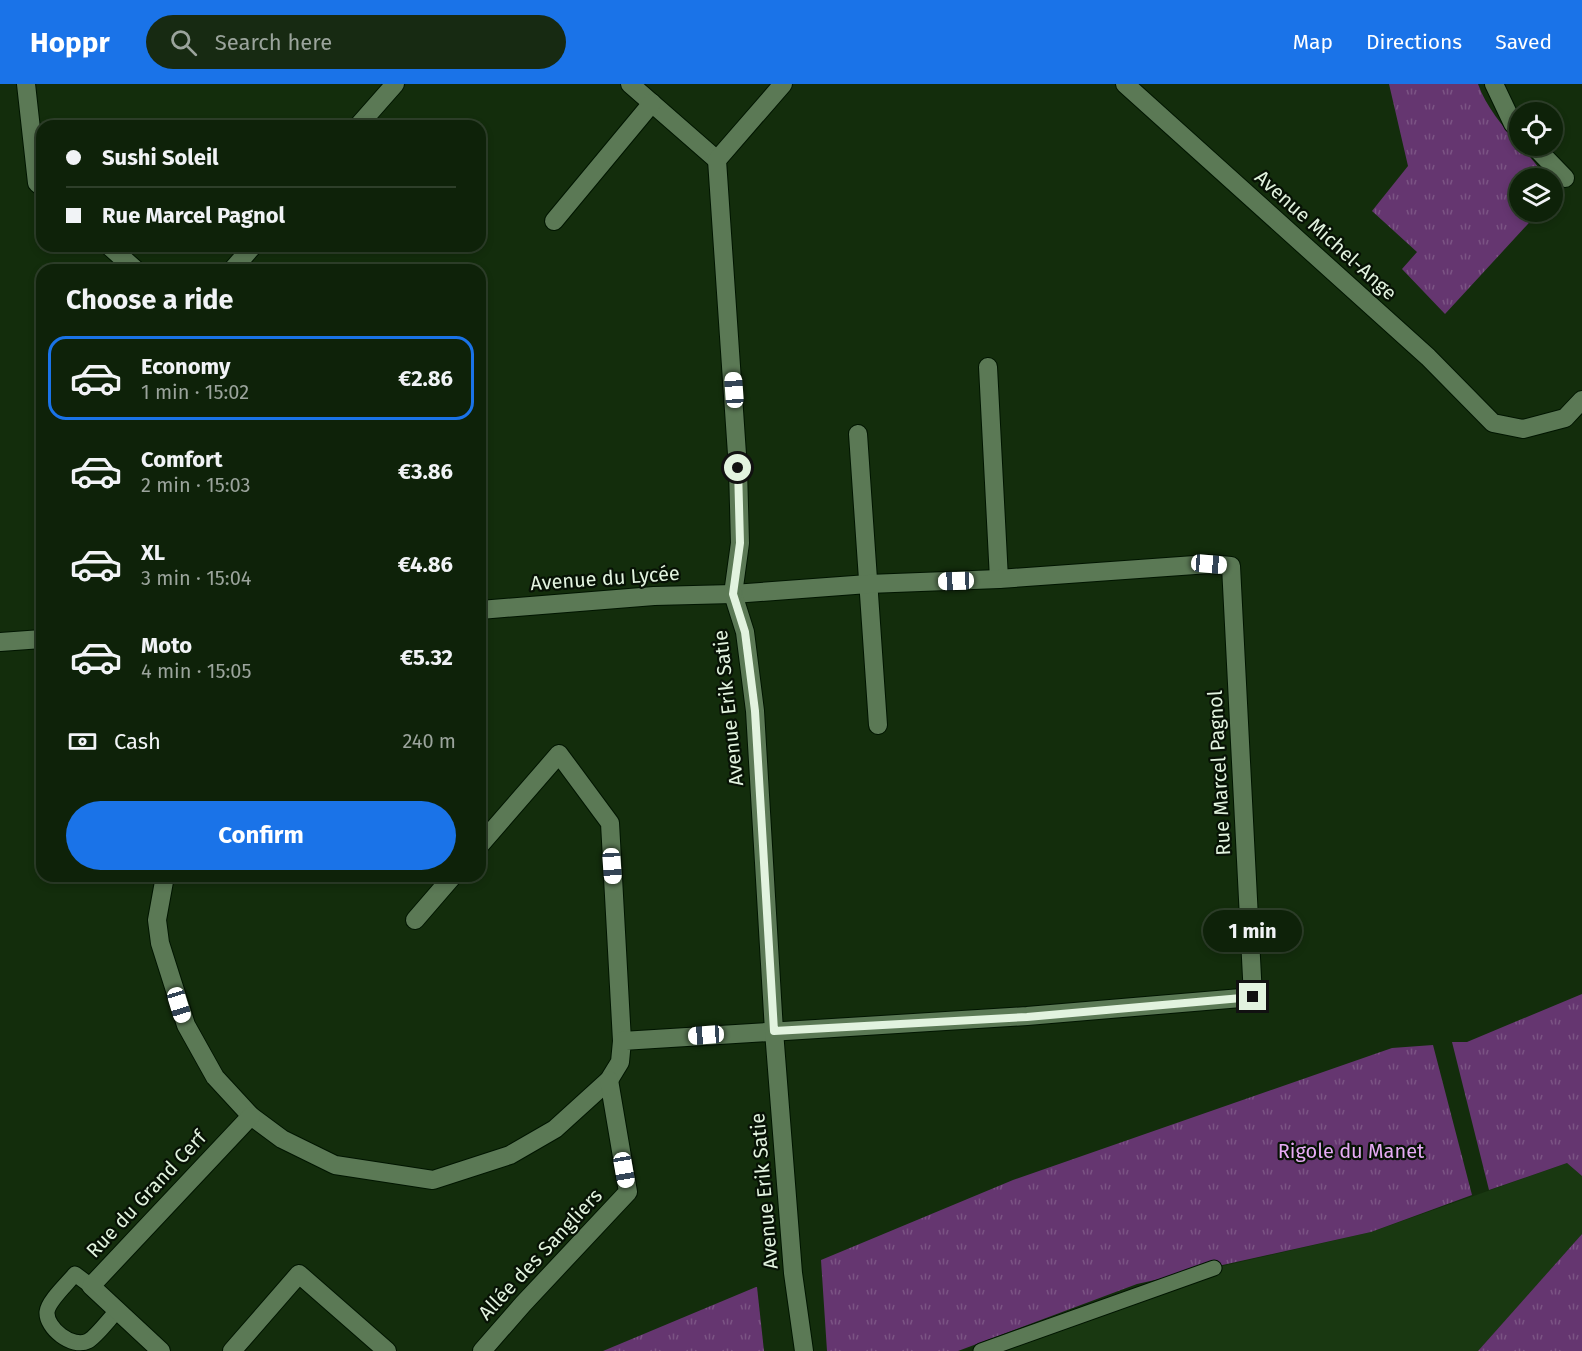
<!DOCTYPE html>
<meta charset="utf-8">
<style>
:root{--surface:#0e2209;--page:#172a12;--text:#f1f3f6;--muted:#9ba49c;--line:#2e3f2a;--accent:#1a73e8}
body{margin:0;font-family:"Fira Sans",sans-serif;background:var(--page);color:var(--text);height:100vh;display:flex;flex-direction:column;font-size:22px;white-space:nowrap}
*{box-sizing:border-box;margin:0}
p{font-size:20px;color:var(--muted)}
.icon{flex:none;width:33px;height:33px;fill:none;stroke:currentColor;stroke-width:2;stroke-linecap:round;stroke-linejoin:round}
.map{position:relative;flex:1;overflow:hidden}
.sheet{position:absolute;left:36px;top:180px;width:450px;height:618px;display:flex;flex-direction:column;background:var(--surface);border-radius:18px;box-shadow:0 3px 9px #0003,0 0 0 2px var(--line)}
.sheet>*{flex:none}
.guide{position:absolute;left:36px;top:36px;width:450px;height:132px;border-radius:18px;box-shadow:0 3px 9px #0003,0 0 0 2px var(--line);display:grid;align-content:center;height:132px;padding:0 30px;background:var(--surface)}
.controls{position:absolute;left:1509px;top:18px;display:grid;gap:12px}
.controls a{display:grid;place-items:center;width:54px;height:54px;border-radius:50%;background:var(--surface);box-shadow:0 3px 9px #0003,0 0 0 2px var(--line);font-size:30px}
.end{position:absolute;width:27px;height:27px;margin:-14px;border:8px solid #e2f3df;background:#111;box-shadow:0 0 0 3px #111}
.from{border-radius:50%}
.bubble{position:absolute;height:42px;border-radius:21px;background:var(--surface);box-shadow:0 3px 9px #0003,0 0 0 2px var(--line);font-size:20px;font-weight:700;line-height:42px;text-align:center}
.car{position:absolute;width:18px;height:36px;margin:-18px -9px;border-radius:8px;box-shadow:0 0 4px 2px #0007;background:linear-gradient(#fff 24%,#345 0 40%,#fff 0 76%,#345 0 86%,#fff 0)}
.guide b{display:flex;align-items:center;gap:21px;height:57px;font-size:22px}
.guide b+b{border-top:2px solid var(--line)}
.guide i{width:15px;height:15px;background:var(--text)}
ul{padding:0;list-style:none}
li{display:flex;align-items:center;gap:18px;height:84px;margin:0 12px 9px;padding:0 18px;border:3px solid transparent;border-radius:18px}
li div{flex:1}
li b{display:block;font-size:22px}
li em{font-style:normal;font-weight:700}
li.on{border-color:var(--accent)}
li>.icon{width:54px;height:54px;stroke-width:1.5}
h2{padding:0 30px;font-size:27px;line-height:72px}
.pay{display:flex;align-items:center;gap:15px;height:66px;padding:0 30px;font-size:22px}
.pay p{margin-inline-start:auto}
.button{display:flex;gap:12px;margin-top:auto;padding:12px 30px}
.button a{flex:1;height:69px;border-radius:36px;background:var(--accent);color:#fff;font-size:24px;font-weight:700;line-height:69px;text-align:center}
header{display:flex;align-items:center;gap:36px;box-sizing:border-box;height:84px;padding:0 30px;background:var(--accent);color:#fff}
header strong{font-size:28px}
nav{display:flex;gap:33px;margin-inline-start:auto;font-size:21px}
.search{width:420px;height:54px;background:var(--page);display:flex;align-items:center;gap:15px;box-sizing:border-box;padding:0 21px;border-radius:33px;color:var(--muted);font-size:22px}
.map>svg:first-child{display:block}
</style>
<header>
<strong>Hoppr</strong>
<div class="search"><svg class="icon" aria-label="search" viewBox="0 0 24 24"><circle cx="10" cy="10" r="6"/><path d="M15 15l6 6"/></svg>Search here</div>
<nav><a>Map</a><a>Directions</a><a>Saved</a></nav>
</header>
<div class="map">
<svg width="1582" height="1267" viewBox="0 0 1582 1267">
<defs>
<pattern id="grass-tufts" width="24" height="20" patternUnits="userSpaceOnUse" patternTransform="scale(1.5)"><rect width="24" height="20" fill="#653670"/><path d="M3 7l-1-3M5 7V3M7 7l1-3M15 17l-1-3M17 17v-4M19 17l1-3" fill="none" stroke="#7b5484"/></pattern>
</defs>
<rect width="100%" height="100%" fill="#132d0c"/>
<path fill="#193811" d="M1567,1079L1582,1092V1150L1478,1267H981L1214,1184L1371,1148Z"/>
<g fill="url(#grass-tufts)">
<path d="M1389,0H1478C1486,23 1503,42 1518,60C1527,70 1539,81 1544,94H1520V128H1539L1445,230L1402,185L1417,168L1372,127L1408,82Z"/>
<path d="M1582,910V1092L1567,1079L1489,1106L1452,958H1467Z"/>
<path d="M1433,961L1472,1111L1371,1148L1137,1200L958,1267H827L821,1176L1013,1096L1392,964Z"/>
<path d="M1582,1150V1267H1478Z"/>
<path d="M757,1203L764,1267H603L756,1203Z"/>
</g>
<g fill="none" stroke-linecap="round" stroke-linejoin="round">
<g stroke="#001500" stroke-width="17">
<g id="service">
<path d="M91,1202L75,1190C68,1199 48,1217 47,1228C46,1244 72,1265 88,1257C96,1253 110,1234 117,1227"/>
<path d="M981,1267L1214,1184"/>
</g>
</g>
<g stroke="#001500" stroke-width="20">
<g id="minor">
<path d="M26,0L37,99L42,103"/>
<path d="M630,0L717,76"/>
<path d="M1125,0L1428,273L1493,339L1523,345L1565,334L1582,316"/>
<path d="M1494,0L1513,40L1520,46"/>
<path d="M358,42L395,0"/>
<path d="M1534,62L1565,94"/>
<path d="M554,137L652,19"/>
<path d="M109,162L136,186"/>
<path d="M232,186L253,162"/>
<path d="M988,283L999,495"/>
<path d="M858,350L878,641"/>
<path d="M480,761L559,670L610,739L622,957"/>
<path d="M165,792L157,836L160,859L186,941L215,993L251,1032L282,1055L335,1081L433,1096L510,1071L555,1045L609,996L620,978L622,957L1027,932L1253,913L1231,482L1209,480L999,495L868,500L733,510"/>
<path d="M415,836L453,792"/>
<path d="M161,1267L91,1202L251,1032"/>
<path d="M232,1267L299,1190L387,1267"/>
<path d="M482,1267L523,1220L628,1108L609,996"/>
</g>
</g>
<g stroke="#001500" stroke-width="20">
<g id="tertiary">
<path d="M783,0L717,76L738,385L740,459L733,510L745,548L755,627L774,947L793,1189L804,1267"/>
<path d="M480,526L654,512L733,510"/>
<path d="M0,558L42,555"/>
</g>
</g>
<use href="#service" stroke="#5b7955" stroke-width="15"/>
<use href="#minor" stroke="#5b7955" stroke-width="18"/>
<use href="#tertiary" stroke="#5b7955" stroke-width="18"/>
</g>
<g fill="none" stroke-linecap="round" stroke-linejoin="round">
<path stroke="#e2f3df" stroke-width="8" d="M738,384L740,459L733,510L745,548L755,627L774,947L1027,933L1253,913"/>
</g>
<g text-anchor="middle" stroke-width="4.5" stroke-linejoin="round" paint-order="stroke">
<g font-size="20" fill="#e2f3df" stroke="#071205">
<text transform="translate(1326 151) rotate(42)" y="7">Avenue Michel-Ange</text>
<text transform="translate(605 494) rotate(-4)" y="7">Avenue du Lycée</text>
<text transform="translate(728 624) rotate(-96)" y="7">Avenue Erik Satie</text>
<text transform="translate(1219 689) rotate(-93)" y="7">Rue Marcel Pagnol</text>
<text transform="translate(764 1107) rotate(-95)" y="7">Avenue Erik Satie</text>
<text transform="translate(146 1110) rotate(-47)" y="7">Rue du Grand Cerf</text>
<text transform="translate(540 1170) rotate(-47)" y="7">Allée des Sangliers</text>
</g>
<g font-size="20" fill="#e7acf5" stroke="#071205">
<text x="1351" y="1074">Rigole du Manet</text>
</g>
</g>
</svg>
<div class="controls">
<a><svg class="icon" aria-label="locate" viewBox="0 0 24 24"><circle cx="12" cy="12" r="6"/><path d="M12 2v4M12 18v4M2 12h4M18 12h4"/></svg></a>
<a><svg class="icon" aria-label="layers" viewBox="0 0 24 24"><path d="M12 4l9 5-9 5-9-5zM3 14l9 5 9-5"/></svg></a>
</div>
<i class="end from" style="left:738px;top:384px"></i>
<i class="end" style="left:1253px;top:913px"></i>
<div class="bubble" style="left:1203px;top:826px;width:99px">1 min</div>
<i class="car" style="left:734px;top:306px;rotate:356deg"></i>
<i class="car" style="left:1209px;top:480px;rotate:95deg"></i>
<i class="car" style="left:956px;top:497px;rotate:268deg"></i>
<i class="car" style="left:612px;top:782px;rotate:176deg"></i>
<i class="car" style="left:179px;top:921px;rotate:163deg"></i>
<i class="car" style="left:706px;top:951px;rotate:266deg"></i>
<i class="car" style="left:624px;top:1086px;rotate:170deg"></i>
<div class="guide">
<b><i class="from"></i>Sushi Soleil</b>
<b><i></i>Rue Marcel Pagnol</b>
</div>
<section class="sheet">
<h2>Choose a ride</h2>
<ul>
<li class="on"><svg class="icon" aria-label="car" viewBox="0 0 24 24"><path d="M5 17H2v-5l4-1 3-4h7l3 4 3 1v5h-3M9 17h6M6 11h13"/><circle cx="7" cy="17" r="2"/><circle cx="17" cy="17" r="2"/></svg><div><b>Economy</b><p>1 min · 15:02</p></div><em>€2.86</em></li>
<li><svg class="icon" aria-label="car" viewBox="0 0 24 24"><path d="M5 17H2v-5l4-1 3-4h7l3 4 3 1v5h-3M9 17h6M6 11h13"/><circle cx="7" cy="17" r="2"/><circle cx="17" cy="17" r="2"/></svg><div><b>Comfort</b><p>2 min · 15:03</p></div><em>€3.86</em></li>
<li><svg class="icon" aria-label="car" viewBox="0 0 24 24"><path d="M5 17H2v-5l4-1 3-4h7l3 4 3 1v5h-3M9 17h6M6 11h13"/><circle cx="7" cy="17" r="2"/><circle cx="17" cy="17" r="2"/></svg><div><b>XL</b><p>3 min · 15:04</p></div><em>€4.86</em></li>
<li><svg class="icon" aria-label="car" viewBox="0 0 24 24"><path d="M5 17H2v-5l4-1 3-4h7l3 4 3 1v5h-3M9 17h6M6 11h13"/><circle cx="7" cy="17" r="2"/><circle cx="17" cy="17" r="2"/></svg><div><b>Moto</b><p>4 min · 15:05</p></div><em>€5.32</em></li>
</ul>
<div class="pay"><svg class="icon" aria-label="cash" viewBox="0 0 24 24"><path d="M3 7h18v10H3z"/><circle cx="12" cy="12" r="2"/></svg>Cash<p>240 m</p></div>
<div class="button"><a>Confirm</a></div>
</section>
</div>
